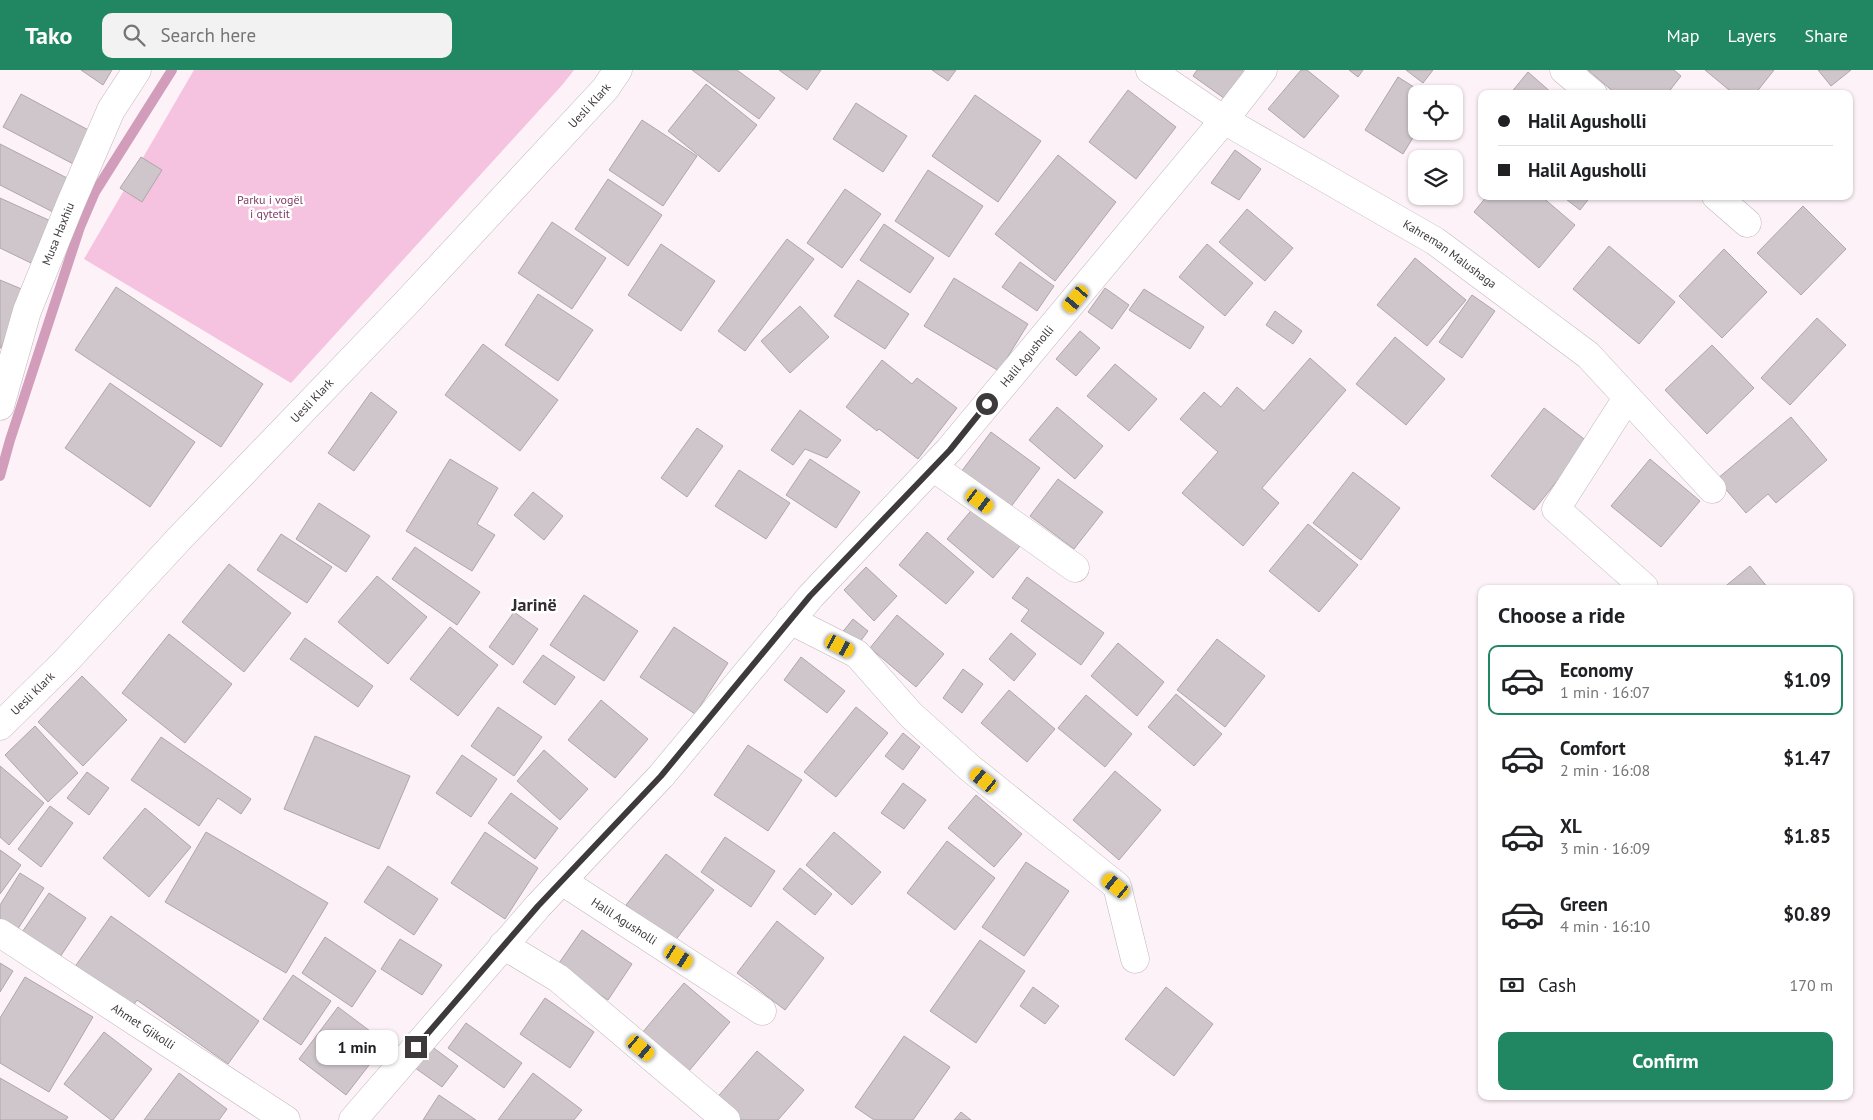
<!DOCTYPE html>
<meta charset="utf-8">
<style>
:root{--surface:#fff;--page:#f2f2f2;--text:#202124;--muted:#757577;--line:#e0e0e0;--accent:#218762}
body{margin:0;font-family:"PT Sans",sans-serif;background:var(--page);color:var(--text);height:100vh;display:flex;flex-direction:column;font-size:19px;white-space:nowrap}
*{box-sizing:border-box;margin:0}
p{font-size:16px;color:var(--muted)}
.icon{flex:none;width:28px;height:28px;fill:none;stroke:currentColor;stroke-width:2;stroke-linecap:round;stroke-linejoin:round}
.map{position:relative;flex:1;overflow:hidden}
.panel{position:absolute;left:1478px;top:515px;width:375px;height:515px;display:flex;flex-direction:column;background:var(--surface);border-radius:10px;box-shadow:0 1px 4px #0004}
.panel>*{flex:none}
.banner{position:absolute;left:1478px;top:20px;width:375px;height:110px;border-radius:10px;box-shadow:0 1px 4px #0004;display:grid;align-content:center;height:110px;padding:0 20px;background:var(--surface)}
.fabs{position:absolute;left:1408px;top:15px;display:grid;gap:10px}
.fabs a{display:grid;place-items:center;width:55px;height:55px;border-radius:10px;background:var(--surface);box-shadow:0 1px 4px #0004;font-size:25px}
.end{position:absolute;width:22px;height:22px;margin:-11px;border:6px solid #3e3a3c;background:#fff;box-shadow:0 0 0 2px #fff}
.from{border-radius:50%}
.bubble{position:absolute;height:35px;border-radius:10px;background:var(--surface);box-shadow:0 1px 4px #0004;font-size:16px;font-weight:700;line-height:35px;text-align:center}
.car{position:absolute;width:15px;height:30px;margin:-15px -8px;border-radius:6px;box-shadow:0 0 4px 1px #0007;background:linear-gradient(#f5c518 24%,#345 0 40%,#f5c518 0 76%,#345 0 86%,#f5c518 0)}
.banner b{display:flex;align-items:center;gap:18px;height:48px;font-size:19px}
.banner b+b{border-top:1px solid var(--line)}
.banner i{width:12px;height:12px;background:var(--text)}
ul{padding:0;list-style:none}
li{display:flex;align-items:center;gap:15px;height:70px;margin:0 10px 8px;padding:0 10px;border:2px solid transparent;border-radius:10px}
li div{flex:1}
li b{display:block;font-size:19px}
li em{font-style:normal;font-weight:700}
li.on{border-color:var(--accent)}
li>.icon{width:45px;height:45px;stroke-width:1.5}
h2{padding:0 20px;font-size:22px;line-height:60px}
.pay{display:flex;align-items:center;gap:12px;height:55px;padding:0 20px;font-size:19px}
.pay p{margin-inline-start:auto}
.cta{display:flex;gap:10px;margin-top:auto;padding:10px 20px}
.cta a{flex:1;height:58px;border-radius:10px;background:var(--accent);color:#fff;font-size:20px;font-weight:700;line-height:58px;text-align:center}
header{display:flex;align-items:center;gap:30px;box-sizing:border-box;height:70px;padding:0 25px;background:var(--accent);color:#fff}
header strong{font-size:24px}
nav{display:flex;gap:28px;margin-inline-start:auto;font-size:18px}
.search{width:350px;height:45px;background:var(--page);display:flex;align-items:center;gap:12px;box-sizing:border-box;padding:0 18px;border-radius:10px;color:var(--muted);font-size:19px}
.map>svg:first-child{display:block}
</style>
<header>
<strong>Tako</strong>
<div class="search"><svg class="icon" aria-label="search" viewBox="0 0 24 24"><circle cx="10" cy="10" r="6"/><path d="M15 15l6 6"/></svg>Search here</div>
<nav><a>Map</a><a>Layers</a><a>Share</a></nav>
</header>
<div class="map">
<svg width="1873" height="1050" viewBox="0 0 1873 1050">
<rect width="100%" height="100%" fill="#fcf2f7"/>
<path fill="#f5c2df" d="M194,0H574L563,14L291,313L84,189Z"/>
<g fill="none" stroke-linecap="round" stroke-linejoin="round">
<path stroke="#d19dbb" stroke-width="10" d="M0,406L10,370L80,157L95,122L172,0"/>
</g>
<g fill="#cfc6cb" stroke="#afa6ab">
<path d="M81,0H112L103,15Z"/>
<path d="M692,0H737L775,28L759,49Z"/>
<path d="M779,0H821L807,20Z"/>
<path d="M932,0H956L948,11Z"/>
<path d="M1197,0H1242L1250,6L1228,31L1193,6Z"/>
<path d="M1301,0H1307L1339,26L1304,68L1268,39Z"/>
<path d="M1349,0H1363L1358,7Z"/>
<path d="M1406,0H1433L1423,13Z"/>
<path d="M1588,0H1674L1681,6L1667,24H1616Z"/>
<path d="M1705,0H1774L1755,24H1734Z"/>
<path d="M1818,0H1851L1831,16Z"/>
<path d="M1528,2L1553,24H1510Z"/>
<path d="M1398,7L1425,24H1416L1417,61L1403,84L1365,60Z"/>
<path d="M706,14L757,55L719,102L668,61Z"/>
<path d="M1128,20L1176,57L1136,109L1089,72Z"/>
<path d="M21,24L94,63L77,96L3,57Z"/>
<path d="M975,25L1041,71L998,132L932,86Z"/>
<path d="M856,33L907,66L883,102L833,69Z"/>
<path d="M642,50L697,86L663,136L609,100Z"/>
<path d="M0,74L71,110L55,143L0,115Z"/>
<path d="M1235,80L1261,99L1239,130L1211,113Z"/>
<path d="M1058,85L1116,132L1055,211L995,164Z"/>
<path d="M141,87L162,100L142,132L120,118Z"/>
<path d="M928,100L983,136L949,187L895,151Z"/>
<path d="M608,109L662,145L628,196L575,159Z"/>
<path d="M845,119L881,144L842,198L807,173Z"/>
<path d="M1487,126H1541L1575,155L1539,198L1474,142Z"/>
<path d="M1562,126H1591L1580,140Z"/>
<path d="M0,128L53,152L33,194L0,178Z"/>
<path d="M1803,136L1846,179L1801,225L1757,183Z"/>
<path d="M1247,139L1293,178L1265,211L1219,172Z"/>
<path d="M552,152L606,188L572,239L518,203Z"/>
<path d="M884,154L934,188L910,223L860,190Z"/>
<path d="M787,169L814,189L745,281L718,261Z"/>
<path d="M661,174L715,211L681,261L628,225Z"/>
<path d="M1207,174L1253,213L1225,246L1179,207Z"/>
<path d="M1609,176L1675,232L1639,274L1573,219Z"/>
<path d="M1724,179L1767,222L1722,268L1679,226Z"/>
<path d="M1415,188L1466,230L1427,276L1377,235Z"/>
<path d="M1020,192L1054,216L1037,241L1002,217Z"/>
<path d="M954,208L1028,254L999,301L924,256Z"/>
<path d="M0,210L24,220L1,278H0Z"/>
<path d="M858,210L909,244L885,279L834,246Z"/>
<path d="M116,217L263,314L221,377L75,280Z"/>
<path d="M1105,218L1129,235L1112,259L1088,242Z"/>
<path d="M1144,219L1204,257L1190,279L1129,240Z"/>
<path d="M538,224L593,260L558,311L505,275Z"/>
<path d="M1472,225L1495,241L1462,288L1439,272Z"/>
<path d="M800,236L829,267L790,303L761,271Z"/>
<path d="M1275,241L1302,261L1293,274L1266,255Z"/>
<path d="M1817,248L1846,275L1790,335L1761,308Z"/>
<path d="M1080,261L1100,278L1076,306L1056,289Z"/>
<path d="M1395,267L1445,309L1406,355L1356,314Z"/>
<path d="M483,274L558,330L520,381L445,325Z"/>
<path d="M1712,275L1754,318L1707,364L1665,320Z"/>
<path d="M1310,288L1346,320L1262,418L1279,433L1243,476L1182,423L1218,382L1180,349L1204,322L1221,337L1237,317L1264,341Z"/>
<path d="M882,290L912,314L917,308L957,338L918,389L879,359L877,361L846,337Z"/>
<path d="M1115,294L1157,329L1129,361L1087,326Z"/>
<path d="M110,313L195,372L150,437L65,378Z"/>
<path d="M371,322L397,342L354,401L328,383Z"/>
<path d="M1057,337L1103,376L1075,409L1029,370Z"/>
<path d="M1544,338L1588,372L1534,440L1491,406Z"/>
<path d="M800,340L841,370L827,388L805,379L793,395L771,380Z"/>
<path d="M1791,347L1827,390L1776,433L1768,424L1746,443L1717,409Z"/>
<path d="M697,358L723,376L687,427L661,408Z"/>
<path d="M991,362L1040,398L1007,442L958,406Z"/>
<path d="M450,389L498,418L477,454L495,465L472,501L406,461Z"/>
<path d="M810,389L860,422L836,458L786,425Z"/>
<path d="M1650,389L1700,431L1661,477L1611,436Z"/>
<path d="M739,400L790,433L766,469L715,436Z"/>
<path d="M1353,402L1400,438L1361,490L1313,453Z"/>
<path d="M1058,409L1103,442L1074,479L1030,446Z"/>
<path d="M533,422L563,446L544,470L514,445Z"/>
<path d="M319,433L370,466L346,502L296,469Z"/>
<path d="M975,436L1021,475L993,508L947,469Z"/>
<path d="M1308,454L1358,495L1319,542L1269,501Z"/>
<path d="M927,462L974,502L946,534L899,495Z"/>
<path d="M281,464L332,497L307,533L257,500Z"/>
<path d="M415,477L480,522L457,555L392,509Z"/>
<path d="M229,494L291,543L244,602L182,552Z"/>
<path d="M1750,496L1769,519H1722Z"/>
<path d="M866,497L897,526L874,551L844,520Z"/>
<path d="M377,506L427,547L388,594L338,552Z"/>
<path d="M1027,507L1104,563L1081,595L1021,551L1029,540L1012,528Z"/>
<path d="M584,525L638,561L604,611L550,575Z"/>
<path d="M514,542L538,559L513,595L489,577Z"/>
<path d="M897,545L944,584L916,617L870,578Z"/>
<path d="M853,549L868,561L857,576L841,564Z"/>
<path d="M450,557L498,595L458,646L410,609Z"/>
<path d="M674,557L728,593L695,644L640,607Z"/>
<path d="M1011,563L1036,584L1014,611L989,589Z"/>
<path d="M169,564L232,614L185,673L122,623Z"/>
<path d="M305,568L373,616L358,637L290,589Z"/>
<path d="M1217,569L1265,606L1225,657L1177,620Z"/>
<path d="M1118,573L1164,612L1137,646L1091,606Z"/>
<path d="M543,585L575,607L555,635L523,612Z"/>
<path d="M801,587L845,621L827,643L784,610Z"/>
<path d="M963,599L983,614L962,643L943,628Z"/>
<path d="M82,606L127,650L83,696L38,652Z"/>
<path d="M1009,620L1055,659L1027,692L981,653Z"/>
<path d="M1176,624L1222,664L1194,696L1148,657Z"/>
<path d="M1086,625L1132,664L1105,697L1058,658Z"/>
<path d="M601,630L648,669L615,708L568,670Z"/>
<path d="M498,637L542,667L514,706L471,676Z"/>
<path d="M856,637L888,663L836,727L804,702Z"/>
<path d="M35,656L78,703L48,732L5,685Z"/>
<path d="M903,663L920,677L903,700L885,686Z"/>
<path d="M315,666L410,706L379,779L284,739Z"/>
<path d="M161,667L251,729L241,744L218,728L199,756L131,710Z"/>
<path d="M748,675L802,710L768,761L714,725Z"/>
<path d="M544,680L588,719L560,750L517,711Z"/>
<path d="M462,685L497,709L471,747L436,723Z"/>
<path d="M0,696L44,733L9,775L0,767Z"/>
<path d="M1115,701L1161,740L1119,790L1073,750Z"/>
<path d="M87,702L109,718L89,745L67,728Z"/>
<path d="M903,713L926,730L904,759L881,743Z"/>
<path d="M511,723L558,758L535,789L488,753Z"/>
<path d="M976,725L1022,764L994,797L948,758Z"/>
<path d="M50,736L73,753L41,797L18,779Z"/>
<path d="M145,738L191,777L149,827L103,788Z"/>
<path d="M206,762L328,833L286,903L165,832Z"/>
<path d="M485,762L538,798L505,849L451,813Z"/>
<path d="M834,762L881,802L852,835L806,795Z"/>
<path d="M725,767L775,801L751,837L701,802Z"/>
<path d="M947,771L995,808L955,860L907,823Z"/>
<path d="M0,780L21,795L0,824Z"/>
<path d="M666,784L714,820L674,872L626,835Z"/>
<path d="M1026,792L1069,821L1024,886L982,857Z"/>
<path d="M388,796L438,829L414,865L364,832Z"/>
<path d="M800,798L832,824L815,845L783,819Z"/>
<path d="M20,803L44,818L14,865L0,856V835Z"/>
<path d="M49,823L86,848L56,893L18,868Z"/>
<path d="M111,846L259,951L228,994L137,930L131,939L74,898Z"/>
<path d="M777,851L824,888L785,940L737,903Z"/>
<path d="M582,860L632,894L608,930L557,896Z"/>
<path d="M325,867L376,901L352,937L302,903Z"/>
<path d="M400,869L442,895L422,925L381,899Z"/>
<path d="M980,870L1025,901L976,973L930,941Z"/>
<path d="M0,893L13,901L0,922Z"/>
<path d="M293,905L331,931L301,975L263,949Z"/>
<path d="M25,907L93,947L49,1022L0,993V948Z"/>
<path d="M684,913L730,952L688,1002L642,963Z"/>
<path d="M1033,917L1059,936L1045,954L1020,936Z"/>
<path d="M1166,917L1213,954L1174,1006L1125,969Z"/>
<path d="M545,928L594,962L570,998L520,964Z"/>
<path d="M338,937L386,973L346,1025L299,989Z"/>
<path d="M466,953L522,993L504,1018L448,978Z"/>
<path d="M104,962L152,999L113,1050H111L64,1014Z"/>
<path d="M904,966L950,997L913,1050H874L855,1037Z"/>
<path d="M427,973L458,996L442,1017L411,995Z"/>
<path d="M757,981L804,1020L778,1050H739L715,1030Z"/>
<path d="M179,1003L227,1039L219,1050H144Z"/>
<path d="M533,1003L582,1040L574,1050H498Z"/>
<path d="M0,1008L68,1047L66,1050H0Z"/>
<path d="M439,1025L476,1050H423Z"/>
<path d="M961,1042L971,1050H954Z"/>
</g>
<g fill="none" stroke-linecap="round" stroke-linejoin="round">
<g stroke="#c1b7bc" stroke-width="29">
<g id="street">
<path id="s1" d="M1150,0L1224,50L1435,171L1588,285L1712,419"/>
<path d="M1564,0L1593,24"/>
<path d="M1716,126L1747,153"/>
<path d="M1627,328L1556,439L1644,517"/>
<path id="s2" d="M0,336L27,241L70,135L111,40L137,0"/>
<path d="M933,397L1075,498"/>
<path d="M790,550L857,584L911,645L970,698L1117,816L1135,889"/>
<path id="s3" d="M562,811L762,941"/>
<path id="s4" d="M0,863L286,1050"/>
<path d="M503,875L558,908L726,1050"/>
<path id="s5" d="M353,1050L538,836L661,706L811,526L949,380L1224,50L1263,0"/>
</g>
</g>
<g stroke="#c1b7bc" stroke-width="29">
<g id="primary">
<path id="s6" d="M0,656L65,592L179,469L409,230L605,19L618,0"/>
</g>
</g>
<use href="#street" stroke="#fff" stroke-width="28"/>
<use href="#primary" stroke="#fff" stroke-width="28"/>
</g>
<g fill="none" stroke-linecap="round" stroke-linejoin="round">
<path stroke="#3e3a3c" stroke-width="6" d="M416,977L538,836L661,706L810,526L950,380L987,334"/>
</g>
<g text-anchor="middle" stroke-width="5" stroke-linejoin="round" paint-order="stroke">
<g font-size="12" fill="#3e3a3c" stroke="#fff">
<text dy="4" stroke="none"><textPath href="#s6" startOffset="856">Uesli Klark</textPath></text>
<text dy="4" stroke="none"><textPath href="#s2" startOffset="182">Musa Haxhiu</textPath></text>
<text dy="4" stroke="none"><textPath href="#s1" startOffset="352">Kahreman Malushaga</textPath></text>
<text dy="4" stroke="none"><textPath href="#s5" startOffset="1019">Halil Agusholli</textPath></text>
<text dy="4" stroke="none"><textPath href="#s6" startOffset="451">Uesli Klark</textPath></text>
<text dy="4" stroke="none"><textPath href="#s6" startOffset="46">Uesli Klark</textPath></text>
<text dy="4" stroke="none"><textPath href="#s3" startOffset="74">Halil Agusholli</textPath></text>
<text dy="4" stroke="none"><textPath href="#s4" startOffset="171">Ahmet Gjikolli</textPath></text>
</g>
<g font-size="12" fill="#7e3d65" stroke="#fff">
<text x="270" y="134">Parku i vogël<tspan x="270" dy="14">i qytetit</tspan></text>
</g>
<g font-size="18" font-weight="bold" fill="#332c30" stroke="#fff">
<text x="534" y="541">Jarinë</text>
</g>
</g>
</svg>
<div class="fabs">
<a><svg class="icon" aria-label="locate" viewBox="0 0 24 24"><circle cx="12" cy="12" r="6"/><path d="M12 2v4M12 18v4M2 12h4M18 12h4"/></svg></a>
<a><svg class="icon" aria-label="layers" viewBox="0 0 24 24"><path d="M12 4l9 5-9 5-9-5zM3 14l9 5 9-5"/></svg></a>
</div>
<i class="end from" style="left:987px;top:334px"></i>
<i class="end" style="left:416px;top:977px"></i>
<div class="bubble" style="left:316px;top:960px;width:82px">1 min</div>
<i class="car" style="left:1076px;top:229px;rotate:220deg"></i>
<i class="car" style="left:980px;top:431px;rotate:126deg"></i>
<i class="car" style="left:840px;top:576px;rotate:118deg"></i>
<i class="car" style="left:984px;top:710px;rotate:309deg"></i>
<i class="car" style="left:1116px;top:816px;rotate:309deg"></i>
<i class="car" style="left:679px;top:887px;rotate:123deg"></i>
<i class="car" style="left:641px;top:978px;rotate:130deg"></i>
<div class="banner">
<b><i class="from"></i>Halil Agusholli</b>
<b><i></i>Halil Agusholli</b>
</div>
<section class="panel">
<h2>Choose a ride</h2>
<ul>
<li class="on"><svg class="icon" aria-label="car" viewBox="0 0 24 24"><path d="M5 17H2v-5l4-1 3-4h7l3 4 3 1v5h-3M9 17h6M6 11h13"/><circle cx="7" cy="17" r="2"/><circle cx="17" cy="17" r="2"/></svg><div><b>Economy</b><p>1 min · 16:07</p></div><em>$1.09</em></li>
<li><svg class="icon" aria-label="car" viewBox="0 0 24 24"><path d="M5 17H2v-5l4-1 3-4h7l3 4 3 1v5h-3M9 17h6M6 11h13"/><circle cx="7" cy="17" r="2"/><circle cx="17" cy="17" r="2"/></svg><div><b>Comfort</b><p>2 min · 16:08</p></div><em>$1.47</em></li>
<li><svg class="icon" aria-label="car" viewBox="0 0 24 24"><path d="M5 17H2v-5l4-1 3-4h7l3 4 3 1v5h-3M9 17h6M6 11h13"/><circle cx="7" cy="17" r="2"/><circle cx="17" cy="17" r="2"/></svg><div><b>XL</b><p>3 min · 16:09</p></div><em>$1.85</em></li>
<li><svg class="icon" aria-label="car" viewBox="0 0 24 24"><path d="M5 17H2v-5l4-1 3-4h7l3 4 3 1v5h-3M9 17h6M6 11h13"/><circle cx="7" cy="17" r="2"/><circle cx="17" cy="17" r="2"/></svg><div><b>Green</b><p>4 min · 16:10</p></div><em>$0.89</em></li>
</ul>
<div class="pay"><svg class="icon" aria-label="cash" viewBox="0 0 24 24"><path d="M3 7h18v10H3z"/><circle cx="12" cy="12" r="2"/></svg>Cash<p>170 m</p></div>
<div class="cta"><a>Confirm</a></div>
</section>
</div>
